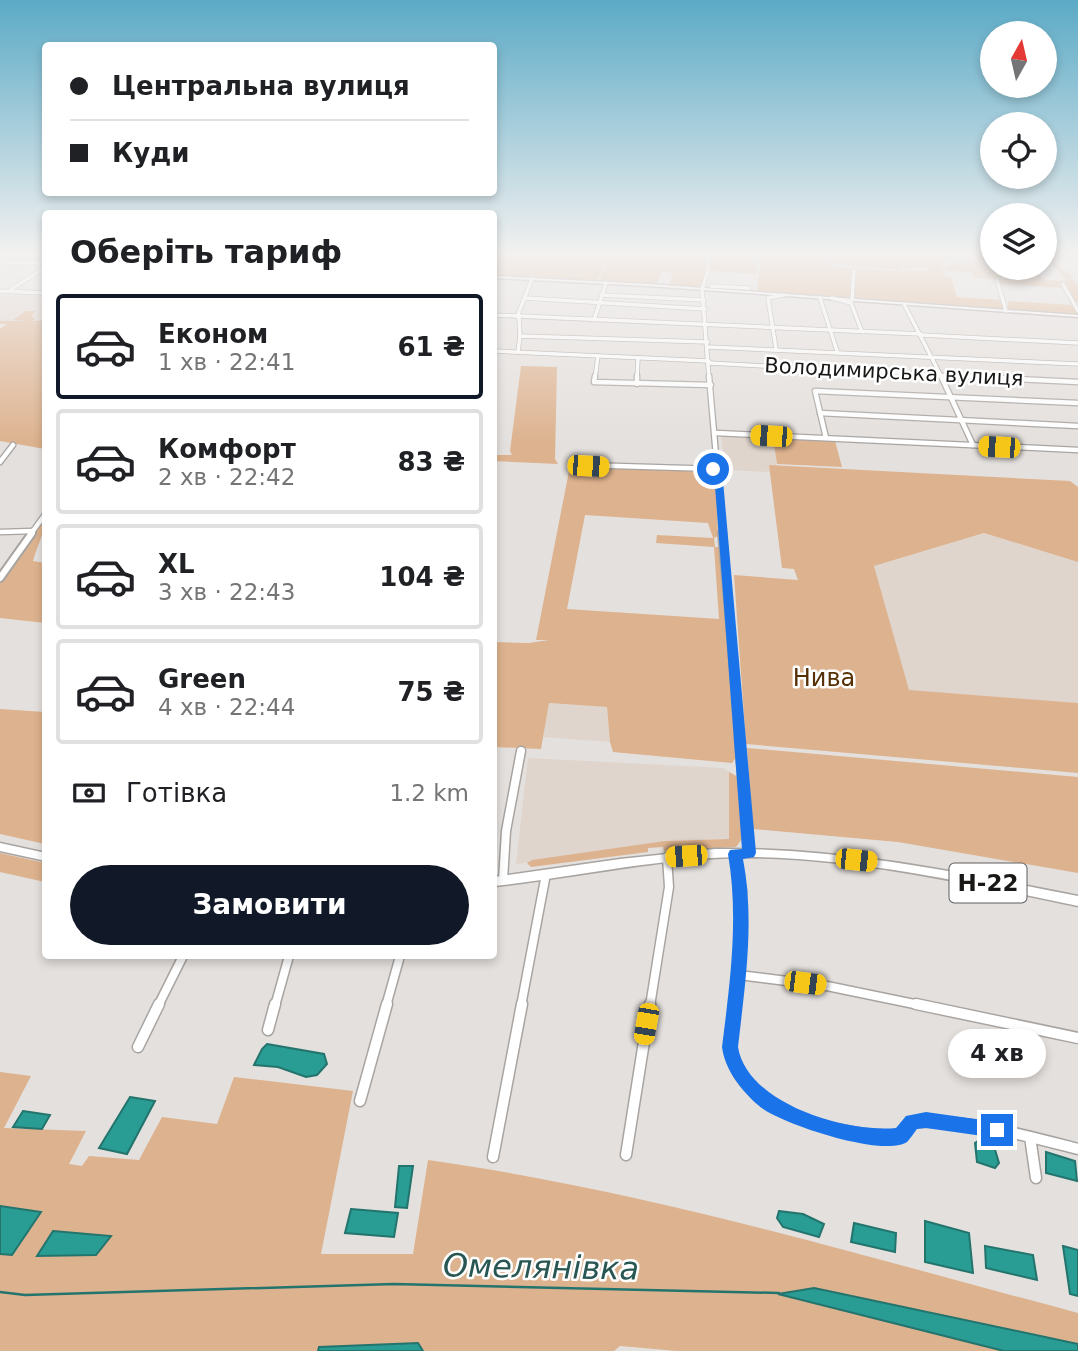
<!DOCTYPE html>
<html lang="uk">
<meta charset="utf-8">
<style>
:root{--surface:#fff;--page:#f2f2f2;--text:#202124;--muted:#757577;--line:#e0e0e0;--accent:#111827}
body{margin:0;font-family:"DejaVu Sans",sans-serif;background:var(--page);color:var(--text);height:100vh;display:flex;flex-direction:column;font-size:26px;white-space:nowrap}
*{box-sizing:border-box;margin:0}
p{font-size:23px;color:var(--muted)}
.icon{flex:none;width:38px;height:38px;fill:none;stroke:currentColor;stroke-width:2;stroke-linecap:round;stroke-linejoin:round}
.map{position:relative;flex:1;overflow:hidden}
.side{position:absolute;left:42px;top:210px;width:455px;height:749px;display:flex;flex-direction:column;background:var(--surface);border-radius:7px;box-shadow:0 4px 10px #0003}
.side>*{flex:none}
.banner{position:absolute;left:42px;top:42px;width:455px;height:154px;border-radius:7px;box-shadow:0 4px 10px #0003;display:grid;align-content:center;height:154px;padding:0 28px;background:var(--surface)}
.needle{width:46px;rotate:8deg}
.tools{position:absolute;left:980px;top:21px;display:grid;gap:14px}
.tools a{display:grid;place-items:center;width:77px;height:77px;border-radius:50%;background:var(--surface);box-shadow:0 4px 10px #0003;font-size:35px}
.end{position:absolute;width:32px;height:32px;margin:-16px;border:9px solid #1a73e8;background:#fff;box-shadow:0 0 0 4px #fff}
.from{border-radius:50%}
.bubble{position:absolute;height:49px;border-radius:24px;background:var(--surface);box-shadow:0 4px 10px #0003;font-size:23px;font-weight:800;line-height:49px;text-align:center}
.car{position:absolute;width:21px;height:42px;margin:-21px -10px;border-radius:9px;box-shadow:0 0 5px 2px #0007;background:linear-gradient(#f5c518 24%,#345 0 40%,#f5c518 0 76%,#345 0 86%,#f5c518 0)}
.banner b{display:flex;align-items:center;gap:24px;height:66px;font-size:26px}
.banner b+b{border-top:2px solid var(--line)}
.banner i{width:18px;height:18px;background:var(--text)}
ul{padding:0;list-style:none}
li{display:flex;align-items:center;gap:21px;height:105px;margin:0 14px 10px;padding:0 14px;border:4px solid var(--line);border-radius:7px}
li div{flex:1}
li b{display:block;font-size:26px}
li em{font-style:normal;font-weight:800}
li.active{border-color:var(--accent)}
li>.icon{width:63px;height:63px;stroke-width:1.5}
h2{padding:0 28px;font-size:32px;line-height:84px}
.pay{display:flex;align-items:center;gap:18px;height:77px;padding:0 28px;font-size:26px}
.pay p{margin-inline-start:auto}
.cta{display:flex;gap:14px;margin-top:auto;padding:14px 28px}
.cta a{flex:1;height:80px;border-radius:42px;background:var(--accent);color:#fff;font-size:28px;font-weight:800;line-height:80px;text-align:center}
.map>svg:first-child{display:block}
</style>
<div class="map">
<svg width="1078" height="1351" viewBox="0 0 1078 1351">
<rect width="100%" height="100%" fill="#e4e0dd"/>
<g fill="#e0d5cd">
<path d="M0,295H45V320L0,321Z"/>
<path d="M721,435L773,438L777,466L770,465V472L725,470Z"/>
<path d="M984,533L1078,562V703L909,691L874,566Z"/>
<path d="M548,703L607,707L610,742L543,737Z"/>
<path d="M528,758L723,768L729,772L730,839L665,841L516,864Z"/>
</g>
<g fill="#ddb28e" fill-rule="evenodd">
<path d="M494,255H555L554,259L557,255H635L633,259L654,255L653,258L661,259L664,255H707V271L701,288H698L669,286L673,273L662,272L656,285L602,282L600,278L607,265L603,263L605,266L597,281L494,276Z"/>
<path d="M711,255H747V260L758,262L765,255H816L835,267L899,271L902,274L903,271H928L930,269L923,265L903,269L907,259L900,270L838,264L826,258L827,255L969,256L941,257L943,269L951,262L972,261L978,257L973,255H992V262L978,261L992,263V268H1032L1045,280L1067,281L1045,255H1078L1050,258L1073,277H1078L1071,278L1078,285V302H1074L1064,284H1059L1062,288L1001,284L999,280L974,277L972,272L944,271L945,276L918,274L951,277L957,297L1002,300L1003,310L757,292L760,263L757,264L756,274L710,271Z"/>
<path d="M1008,301L1072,305L1077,314L1008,310Z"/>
<path d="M26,311H36L31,316L35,318L33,321L45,320V449L0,441V329L7,324H0V321H30L13,320Z"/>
<path d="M521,366L557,367L555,459L558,464L494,461V455H512L510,451Z"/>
<path d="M773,438L835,441L842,467L777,464Z"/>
<path d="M769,465L1070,481L1078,487V562L984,533L874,566L909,690L1078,703V773L746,744L734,575L798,580L794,569L782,568Z"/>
<path d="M570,466L716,470L718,536L714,538L715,547H719L737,756L732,763L613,752L610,742L607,707L549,703L541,749L494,747V642L529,643L549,640H536ZM585,515L708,523L713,538L657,535L656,543L714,547L719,619L567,609Z"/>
<path d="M45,518C45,534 37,545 33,561L45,563V623L0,618V583Z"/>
<path d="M0,709L45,712V844L0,834Z"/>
<path d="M747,748L1078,777V873L898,842L753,829Z"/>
<path d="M729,772L738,777L744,836L736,847L664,851L663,847L648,848V852L531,867L527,863L532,860L665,841L729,839Z"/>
<path d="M0,853L45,863V882L0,872Z"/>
<path d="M0,1072L31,1076L4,1128L86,1131L69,1164L82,1166L89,1156L139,1160L162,1117L217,1124L234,1077L353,1091L321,1254H413L428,1160C649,1191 863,1256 1078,1313V1344L814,1288L780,1294L1004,1351H677L620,1346L614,1351H423L417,1343L320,1347L318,1351H0V1254L13,1255L41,1213L0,1206Z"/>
</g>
<g fill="#299c93" stroke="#24746e" stroke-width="2">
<path d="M267,1044L324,1054L327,1064L317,1075L306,1077L278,1067L254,1065L262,1049Z"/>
<path d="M130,1097L155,1101L127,1154L99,1148Z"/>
<path d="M23,1111L50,1115L42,1129L13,1127Z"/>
<path d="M981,1139L993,1143L999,1163L995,1168L977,1162L975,1143Z"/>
<path d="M1046,1152L1075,1161L1077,1181L1046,1173Z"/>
<path d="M399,1166H413L407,1208L395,1207Z"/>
<path d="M0,1206L41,1212L12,1255L0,1254Z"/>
<path d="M351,1209L398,1213L394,1237L345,1233Z"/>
<path d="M779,1211L803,1214L824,1224L819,1237L783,1227L777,1218Z"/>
<path d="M925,1221L969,1233L973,1273L925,1262Z"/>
<path d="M854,1223L896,1233L895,1252L851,1242Z"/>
<path d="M53,1231L111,1236L96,1255L37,1256Z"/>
<path d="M985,1246L1033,1255L1037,1280L986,1268Z"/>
<path d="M1063,1246L1078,1250V1296L1070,1294Z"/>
<path d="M814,1288L1078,1344V1351H1004L778,1294Z"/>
<path d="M418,1343L423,1351H318L319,1347Z"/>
</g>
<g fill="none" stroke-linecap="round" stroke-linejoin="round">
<path stroke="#24746e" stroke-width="2.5" d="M0,1292L25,1295L394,1284L779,1293"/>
<g stroke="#a8a4a1" stroke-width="5">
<g id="street-far4">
<path d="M709,255L708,271L702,289L709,378"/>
<path d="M0,262L46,263"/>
<path d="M997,280L1006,311"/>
<path d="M1063,284L1078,311"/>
<path d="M711,286L749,288"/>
<path d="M10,290L46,267"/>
<path d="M0,291L46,293"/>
<path d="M601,295L704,300"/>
<path d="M525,298L705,309"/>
<path d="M820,298L837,351"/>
<path d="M832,298L851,303L862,332"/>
<path d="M852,300L854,270"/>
<path d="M904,304L942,378"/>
<path d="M494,315L921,334"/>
<path d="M517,317L532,279"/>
<path d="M519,317L520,336"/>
<path d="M594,320L606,283"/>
<path d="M922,335L1078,343"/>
<path d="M708,347L1078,364"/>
<path d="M776,349L768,298L784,295"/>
<path d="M494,351L709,361"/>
<path d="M518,352L520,336L708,342"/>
<path d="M709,363L991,378"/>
<path d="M595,378L598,356"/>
<path d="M637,378L638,358"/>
</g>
</g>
<g stroke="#a8a4a1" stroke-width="7">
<g id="street-far3">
<path d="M595,376L594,382L711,385"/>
<path d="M709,376L723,535"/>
<path d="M941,376L973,445"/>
<path d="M957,376L1078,382"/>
<path d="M637,384V376"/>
<path d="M820,413L1078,426"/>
<path d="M716,433L1078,450"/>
<path d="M826,438L815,391L1078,403"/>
<path d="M0,462L13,445"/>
<path d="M583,465L718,469"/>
<path d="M0,532L33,531"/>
<path d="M30,535L46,513"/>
</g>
</g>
<g stroke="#a8a4a1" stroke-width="10">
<g id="street-far2">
<path d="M722,533L740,740"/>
<path d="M0,578L32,533"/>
</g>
</g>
<g stroke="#a8a4a1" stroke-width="11">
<g id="street-far1">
<path d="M739,738L749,853"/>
<path d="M735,854L742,890L739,975L827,986L924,1006"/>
<path d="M503,880L506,831L521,751"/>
<path d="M158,1006L183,956"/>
<path d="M275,1006L289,956"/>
<path d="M386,1006L400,956"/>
<path d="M521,1006L546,874"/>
<path d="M650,1006L669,887L667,857"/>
<path d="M735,1006L739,975"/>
</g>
</g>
<g stroke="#a8a4a1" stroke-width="13">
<g id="street">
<path d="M735,1004C734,1018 729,1035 730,1048C739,1116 846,1137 901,1136L912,1122C969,1119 1023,1135 1078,1149"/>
<path d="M916,1004L1078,1038"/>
<path d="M268,1030L275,1004"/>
<path d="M138,1047L159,1004"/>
<path d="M360,1101L387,1004"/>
<path d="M1030,1137L1036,1178"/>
<path d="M626,1155L650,1004"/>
<path d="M493,1157L522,1004"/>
</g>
</g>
<g stroke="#a8a4a1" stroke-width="3">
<path id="secondary" d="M494,276L648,284L1078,315V317L648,286L494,278Z"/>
</g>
<g stroke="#a8a4a1" stroke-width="3">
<g id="primary">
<path d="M0,843L46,853V861L0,851Z"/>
<path d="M715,849C838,847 958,872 1078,896V906C969,883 859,858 747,857C661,857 578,877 494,886V877L620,859Z"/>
</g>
</g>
<use href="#street-far4" stroke="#fff" stroke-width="3.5"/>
<use href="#street-far3" stroke="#fff" stroke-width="4.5"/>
<use href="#street-far2" stroke="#fff" stroke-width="6"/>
<use href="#street-far1" stroke="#fff" stroke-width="8"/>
<use href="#street" stroke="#fff" stroke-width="10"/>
<use href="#secondary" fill="#fff" fill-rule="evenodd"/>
<use href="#primary" fill="#fff" fill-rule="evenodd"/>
</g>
<linearGradient id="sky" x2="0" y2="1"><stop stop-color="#5baac6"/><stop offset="0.57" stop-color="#f3f1f0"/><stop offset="1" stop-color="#f3f1f0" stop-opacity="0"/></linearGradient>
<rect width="1078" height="444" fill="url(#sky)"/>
<path fill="#1a73e8" d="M713,466L722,469L756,853L754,857L743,859C755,921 745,985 738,1047C747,1104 847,1133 896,1128L906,1116L926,1112L997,1122L1003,1124L1006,1130L1003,1136L997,1138L926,1128L917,1129C914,1133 910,1139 907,1142C884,1158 777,1123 758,1105C741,1090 725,1070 722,1047C730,983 739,918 728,854L730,850L742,849L714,472L709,469Z"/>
<g text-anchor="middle" stroke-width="5" stroke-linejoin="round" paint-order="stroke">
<g font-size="21" fill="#191817" stroke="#fff">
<text transform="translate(894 372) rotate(3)" y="7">Володимирська вулиця</text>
</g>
<rect fill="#fff" stroke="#5e5d5d" stroke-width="2" x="949.5" y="863.5" width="77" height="39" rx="5"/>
<g font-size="23" font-weight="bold" fill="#191817">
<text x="988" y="891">Н-22</text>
</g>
<g font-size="24" fill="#573005" stroke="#fff">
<text x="824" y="686">Нива</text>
</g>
<g font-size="32" font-style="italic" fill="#285652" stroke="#fff">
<text transform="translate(541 1267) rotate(1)" y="11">Омелянівка</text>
</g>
</g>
</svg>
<div class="tools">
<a><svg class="needle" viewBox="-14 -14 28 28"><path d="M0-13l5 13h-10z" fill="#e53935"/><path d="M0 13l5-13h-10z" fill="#757577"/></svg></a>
<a><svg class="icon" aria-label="locate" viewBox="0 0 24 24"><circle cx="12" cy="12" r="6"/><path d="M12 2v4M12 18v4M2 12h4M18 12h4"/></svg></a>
<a><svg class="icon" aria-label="layers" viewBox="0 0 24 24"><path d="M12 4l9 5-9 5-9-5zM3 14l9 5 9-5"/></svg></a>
</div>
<i class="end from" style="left:713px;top:469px"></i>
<i class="end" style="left:997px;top:1130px"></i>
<div class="bubble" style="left:948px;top:1029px;width:98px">4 хв</div>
<i class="car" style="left:771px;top:436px;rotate:273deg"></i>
<i class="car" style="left:999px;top:447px;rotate:273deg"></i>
<i class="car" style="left:588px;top:466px;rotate:93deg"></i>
<i class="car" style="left:686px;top:856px;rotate:266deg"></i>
<i class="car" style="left:856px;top:860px;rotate:96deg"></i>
<i class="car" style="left:805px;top:983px;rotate:97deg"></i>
<i class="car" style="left:646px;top:1024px;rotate:190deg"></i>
<div class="banner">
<b><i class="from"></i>Центральна вулиця</b>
<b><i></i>Куди</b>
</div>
<section class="side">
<h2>Оберіть тариф</h2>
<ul>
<li class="active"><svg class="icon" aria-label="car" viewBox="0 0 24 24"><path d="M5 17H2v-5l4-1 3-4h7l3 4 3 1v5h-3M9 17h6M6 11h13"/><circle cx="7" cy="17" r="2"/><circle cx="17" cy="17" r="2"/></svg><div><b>Економ</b><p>1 хв · 22:41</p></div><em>61 ₴</em></li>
<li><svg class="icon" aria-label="car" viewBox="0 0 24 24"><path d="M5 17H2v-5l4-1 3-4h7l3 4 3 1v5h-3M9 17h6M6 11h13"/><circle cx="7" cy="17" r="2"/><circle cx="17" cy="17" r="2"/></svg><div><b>Комфорт</b><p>2 хв · 22:42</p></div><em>83 ₴</em></li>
<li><svg class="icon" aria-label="car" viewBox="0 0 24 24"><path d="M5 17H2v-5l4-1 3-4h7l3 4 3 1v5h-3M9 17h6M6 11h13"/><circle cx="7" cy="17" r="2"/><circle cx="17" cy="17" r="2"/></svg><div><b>XL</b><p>3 хв · 22:43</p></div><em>104 ₴</em></li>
<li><svg class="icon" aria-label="car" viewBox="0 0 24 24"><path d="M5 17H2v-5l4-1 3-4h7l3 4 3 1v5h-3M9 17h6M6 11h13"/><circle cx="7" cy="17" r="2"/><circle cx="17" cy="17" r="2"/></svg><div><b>Green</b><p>4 хв · 22:44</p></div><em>75 ₴</em></li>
</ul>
<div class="pay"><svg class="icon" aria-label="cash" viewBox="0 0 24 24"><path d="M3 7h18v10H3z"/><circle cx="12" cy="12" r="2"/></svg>Готівка<p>1.2 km</p></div>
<div class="cta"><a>Замовити</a></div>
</section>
</div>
